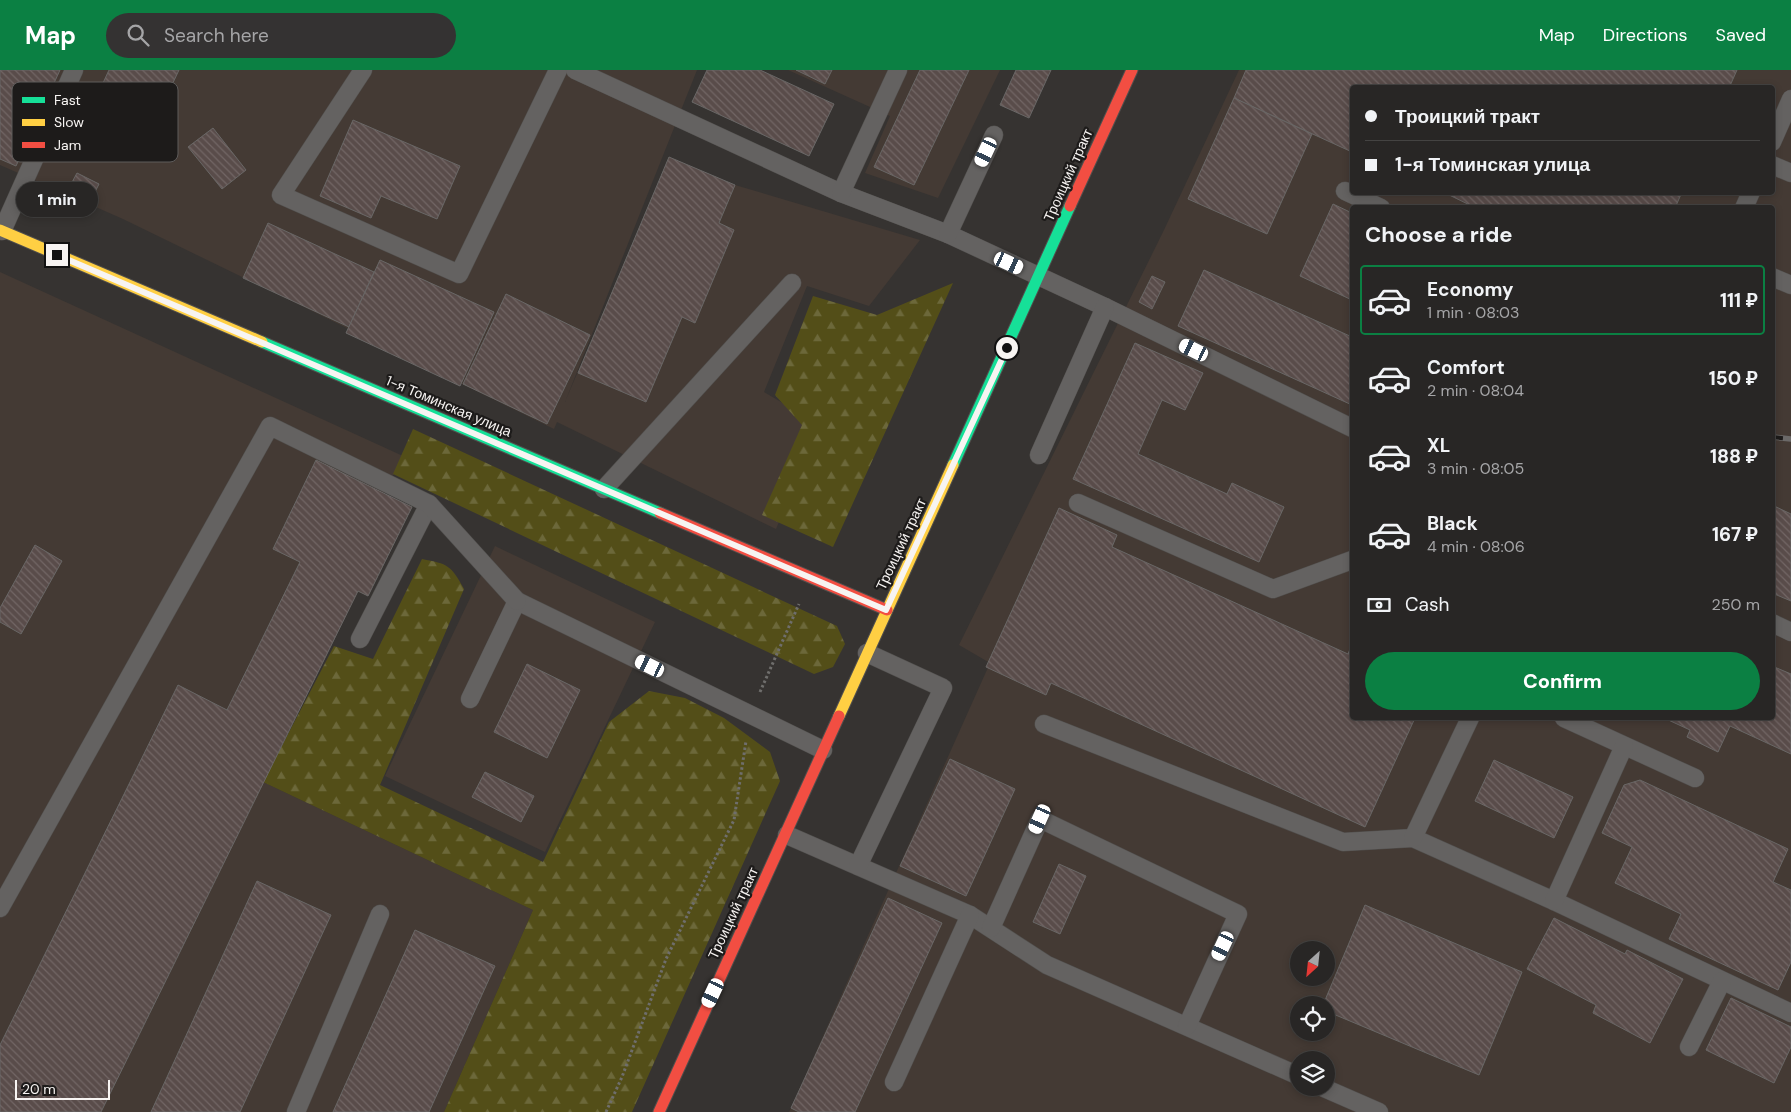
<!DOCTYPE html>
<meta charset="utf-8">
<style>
:root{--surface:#282625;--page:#343232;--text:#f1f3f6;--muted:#a5a5a7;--line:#444342;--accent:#0b8043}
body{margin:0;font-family:"DM Sans",sans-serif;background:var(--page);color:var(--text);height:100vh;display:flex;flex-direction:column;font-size:19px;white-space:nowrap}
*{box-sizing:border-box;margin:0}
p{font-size:16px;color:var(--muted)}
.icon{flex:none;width:28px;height:28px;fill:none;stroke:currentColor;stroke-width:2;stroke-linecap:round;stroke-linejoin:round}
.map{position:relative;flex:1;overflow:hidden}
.details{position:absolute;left:1350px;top:135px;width:425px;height:515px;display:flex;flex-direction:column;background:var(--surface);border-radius:5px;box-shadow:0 2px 8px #0003,0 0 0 1px var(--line)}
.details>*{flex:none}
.guide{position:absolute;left:1350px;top:15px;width:425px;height:110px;border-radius:5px;box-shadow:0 2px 8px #0003,0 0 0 1px var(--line);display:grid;align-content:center;height:110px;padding:0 15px;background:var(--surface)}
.needle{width:32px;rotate:207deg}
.fabs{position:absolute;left:1290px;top:871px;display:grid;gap:10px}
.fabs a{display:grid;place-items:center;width:45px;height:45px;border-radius:50%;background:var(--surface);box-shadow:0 2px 8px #0003,0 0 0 1px var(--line);font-size:25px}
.scale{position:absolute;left:15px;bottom:12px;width:95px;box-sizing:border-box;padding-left:5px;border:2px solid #f7f4f2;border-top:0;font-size:14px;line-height:18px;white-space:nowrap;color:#f7f4f2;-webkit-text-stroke:4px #1d1b1a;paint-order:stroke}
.end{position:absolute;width:22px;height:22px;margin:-11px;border:6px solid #f7f4f2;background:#111;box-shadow:0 0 0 2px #111}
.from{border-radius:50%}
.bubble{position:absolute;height:35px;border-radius:18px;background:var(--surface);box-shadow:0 2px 8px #0003,0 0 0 1px var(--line);font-size:16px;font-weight:800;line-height:35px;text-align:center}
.car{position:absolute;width:15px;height:30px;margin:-15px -8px;border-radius:6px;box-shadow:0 0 4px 1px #0007;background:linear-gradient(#fff 24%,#345 0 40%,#fff 0 76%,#345 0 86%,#fff 0)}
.guide b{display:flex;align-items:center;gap:18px;height:48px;font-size:19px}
.guide b+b{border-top:1px solid var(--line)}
.guide i{width:12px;height:12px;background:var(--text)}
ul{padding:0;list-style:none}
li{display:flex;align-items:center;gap:15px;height:70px;margin:0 10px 8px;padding:0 5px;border:2px solid transparent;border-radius:5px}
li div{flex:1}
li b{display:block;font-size:19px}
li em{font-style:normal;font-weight:800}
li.current{border-color:var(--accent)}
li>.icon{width:45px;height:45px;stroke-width:1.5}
h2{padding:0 15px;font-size:22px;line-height:60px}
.pay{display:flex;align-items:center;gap:12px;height:55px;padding:0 15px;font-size:19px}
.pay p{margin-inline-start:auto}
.cta{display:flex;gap:10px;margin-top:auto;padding:10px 15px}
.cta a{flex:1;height:58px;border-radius:30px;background:var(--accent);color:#fff;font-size:20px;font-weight:800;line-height:58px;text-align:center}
header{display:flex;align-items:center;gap:30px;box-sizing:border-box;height:70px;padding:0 25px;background:var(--accent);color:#fff}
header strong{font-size:24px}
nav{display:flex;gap:28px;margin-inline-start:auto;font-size:18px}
.search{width:350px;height:45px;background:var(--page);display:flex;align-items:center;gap:12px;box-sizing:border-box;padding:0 18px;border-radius:28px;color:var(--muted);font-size:19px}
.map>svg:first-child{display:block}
</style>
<header>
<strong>Map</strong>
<div class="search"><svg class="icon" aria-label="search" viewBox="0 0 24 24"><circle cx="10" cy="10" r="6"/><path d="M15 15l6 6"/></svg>Search here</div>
<nav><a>Map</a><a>Directions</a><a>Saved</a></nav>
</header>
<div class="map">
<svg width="1791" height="1042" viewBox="0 0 1791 1042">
<defs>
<pattern id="forest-firs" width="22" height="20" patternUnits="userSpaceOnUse" patternTransform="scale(1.25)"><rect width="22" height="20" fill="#534e18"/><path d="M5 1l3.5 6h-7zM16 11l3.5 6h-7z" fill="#6c683a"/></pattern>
<pattern id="building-back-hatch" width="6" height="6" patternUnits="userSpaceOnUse" patternTransform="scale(1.25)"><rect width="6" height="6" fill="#594c4a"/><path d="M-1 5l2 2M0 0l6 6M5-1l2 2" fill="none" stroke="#726665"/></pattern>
</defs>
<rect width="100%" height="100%" fill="#363331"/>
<g fill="#443a34" fill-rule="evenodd">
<path d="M0,0H697L565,332L669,87L735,115L920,170L869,236L807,216L764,322L820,355L776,459L557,352L554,359L123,149L0,95Z"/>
<path d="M788,0H1000L938,128L865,103L890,46Z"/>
<path d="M1239,0H1791V1042H789L990,593L959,575L1164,160ZM1352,18H1772V122H1352ZM1352,138H1772V648H1352ZM1299,880H1326V908H1299ZM1299,935H1326V962H1299ZM1299,990H1326V1018H1299Z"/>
<path d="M0,202L403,386L384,423L412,437L368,526L358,522L263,712L533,840L444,1042H0Z"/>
<path d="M495,476L655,552L545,782L385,706Z"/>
</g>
<g fill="url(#forest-firs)">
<path d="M953,213L833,477L762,445L802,355L775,325L813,226L877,245Z"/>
<path d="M413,359L837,556L845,574L833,597L814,604L393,404Z"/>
<path d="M422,489C448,494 451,495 464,519L380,715L543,792L609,652L649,621L685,628L724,648L770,682L780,711L632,1042H444L533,840L263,712L334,576L373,589Z"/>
</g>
<g fill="url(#building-back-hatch)" stroke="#696766">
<path d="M0,0H60L16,96L0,89Z"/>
<path d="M109,0H179L137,89L80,63Z"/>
<path d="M707,0H760L834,34L809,86L692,32Z"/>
<path d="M796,0H832L825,14Z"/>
<path d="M920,0H969L914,115L874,97Z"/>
<path d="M1016,0H1051L1029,48L1000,35Z"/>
<path d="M1246,0H1737L1729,18H1352V82L1234,28Z"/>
<path d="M1234,28L1312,64L1267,164L1188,129Z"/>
<path d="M353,50L460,96L437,149L381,126L371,148L320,126Z"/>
<path d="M213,58L246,100L222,119L188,77Z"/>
<path d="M669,87L735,115L719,153L734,160L695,253L682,247L646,332L578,303Z"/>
<path d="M77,103L99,114L92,128L70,116Z"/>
<path d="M1443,122H1682L1675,138H1476Z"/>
<path d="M1333,134L1352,143V230L1300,206Z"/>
<path d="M268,153L374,202L349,257L243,208Z"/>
<path d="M380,190L494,242L460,316L346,263Z"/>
<path d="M1204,200L1352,267V335L1178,256Z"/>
<path d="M1152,206L1165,212L1152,239L1139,232Z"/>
<path d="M506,224L590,265L547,354L463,314Z"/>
<path d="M1135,273L1203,303L1185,340L1162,330L1138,384L1227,424L1232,413L1284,437L1259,492L1073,409Z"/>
<path d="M316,390L412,437L368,526L358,521L101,1042H0V975L178,615L227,640L300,492L273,479Z"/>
<path d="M1772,435L1791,444V531L1772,523Z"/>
<path d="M1059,438L1117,465L1112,477L1348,584L1352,574V648H1415L1365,757L1051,613L1046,625L986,597Z"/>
<path d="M35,475L62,491L21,564L0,552V538Z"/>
<path d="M527,594L580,620L547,688L494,662Z"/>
<path d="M1772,596L1791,604V684L1730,656L1718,682L1687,667L1690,660L1664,648H1772Z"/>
<path d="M950,689L1015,719L966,826L900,796Z"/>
<path d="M1494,690L1573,727L1554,768L1475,731Z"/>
<path d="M485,702L534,726L521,752L472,727Z"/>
<path d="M1640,710L1788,779L1773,812L1791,820V892L1778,920L1669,869L1681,844L1615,813L1632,777L1602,763L1624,715Z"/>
<path d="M1059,794L1086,806L1060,864L1033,852Z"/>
<path d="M257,811L331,845L240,1042H151Z"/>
<path d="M888,828L942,853L855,1042H799L791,1038Z"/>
<path d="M1365,835L1522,902L1479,1005L1326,941V935H1323Z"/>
<path d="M1554,848L1625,884L1627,880L1683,909L1650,973L1593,943L1596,935L1527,899Z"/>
<path d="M415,860L495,896L429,1042H333Z"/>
<path d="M1731,928L1791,957V977L1774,1013L1706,980Z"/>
</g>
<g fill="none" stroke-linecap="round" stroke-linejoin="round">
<g stroke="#514f4d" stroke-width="19">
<g id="lane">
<path d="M363,0L281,125L459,204L558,0"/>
<path d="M575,0L841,123L948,164L1105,237L1352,358"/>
<path d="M1772,72L1791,29"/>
<path d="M1772,95L1791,103"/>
<path d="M1345,121L1381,138"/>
<path d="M841,123L898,0"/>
<path d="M1744,138L1751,122"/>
<path d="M2,161L74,0"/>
<path d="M948,164L994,65"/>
<path d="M1772,207L1791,215"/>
<path d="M1039,385L1105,237"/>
<path d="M604,419L792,213"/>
<path d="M1078,433L1273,519L1352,490"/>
<path d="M1772,553L1791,562"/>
<path d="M360,569L429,434"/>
<path d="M470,629L517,531L823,680"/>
<path d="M1564,648L1695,708"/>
<path d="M1044,654L1343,772L1413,768L1554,831L1791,943"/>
<path d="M787,765L970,845L1047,895L1299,1006"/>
<path d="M1413,768L1470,648"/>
<path d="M858,796L943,618L867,583"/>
<path d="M1554,831L1624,676"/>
<path d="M0,838L270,356L429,434L517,531"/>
<path d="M991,858L1040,749L1238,844L1187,956"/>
<path d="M1689,977L1722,911"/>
<path d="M894,1012L970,845"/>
<path d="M1324,1018L1379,1042"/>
<path d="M296,1042L380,844"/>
</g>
</g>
<g stroke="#514f4d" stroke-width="13">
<g id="fast">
<path d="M262,272L660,443"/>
<path d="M953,395L1070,136"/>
</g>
</g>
<g stroke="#514f4d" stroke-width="13">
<g id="slow">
<path d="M0,160L262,272"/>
<path d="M839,646L953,395"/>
</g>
</g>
<g stroke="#514f4d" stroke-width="13">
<g id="jam">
<path d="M1070,136L1132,0"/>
<path d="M660,443L887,540"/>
<path d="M659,1042L839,646"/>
</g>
</g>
<g stroke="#6f6e6c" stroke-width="3" stroke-dasharray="2.5 2.5" stroke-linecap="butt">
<path d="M760,622L799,534"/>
<path d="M606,1042L622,1007L666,889L734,750L746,671"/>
</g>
<use href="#lane" stroke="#646261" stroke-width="18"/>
<use href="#fast" stroke="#16e098" stroke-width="11"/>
<use href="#slow" stroke="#ffcf43" stroke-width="11"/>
<use href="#jam" stroke="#f24e42" stroke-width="11"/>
<g stroke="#6b6968" stroke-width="5.5">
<path id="rail" d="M1772,367L1791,369"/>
</g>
<use href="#rail" stroke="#1d1b1a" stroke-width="4" stroke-dasharray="11" stroke-linecap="butt"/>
</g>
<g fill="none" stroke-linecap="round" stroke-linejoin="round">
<path stroke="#f7f4f2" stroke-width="6" d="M57,185L886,540L1007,278"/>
</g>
<g text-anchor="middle" stroke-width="4.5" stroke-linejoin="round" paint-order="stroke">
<g font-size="14" fill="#f7f4f2" stroke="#1d1b1a">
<text transform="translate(1068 105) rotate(-66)" y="5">Троицкий тракт</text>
<text transform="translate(449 336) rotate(23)" y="5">1-я Томинская улица</text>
<text transform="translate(901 474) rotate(-65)" y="5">Троицкий тракт</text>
<text transform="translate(733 843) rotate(-65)" y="5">Троицкий тракт</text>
</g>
</g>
<rect x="12" y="12" width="166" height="80" rx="8" fill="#1d1b1a" stroke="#5e5c5b" stroke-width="1"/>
<rect x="22" y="27" width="23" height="6" fill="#16e098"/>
<rect x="22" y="49" width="23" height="7" fill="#ffcf43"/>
<rect x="22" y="72" width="23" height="6" fill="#f24e42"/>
<g font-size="14" fill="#f7f4f2">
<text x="54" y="35">Fast</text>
<text x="54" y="57">Slow</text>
<text x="54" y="80">Jam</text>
</g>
</svg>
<div class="fabs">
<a><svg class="needle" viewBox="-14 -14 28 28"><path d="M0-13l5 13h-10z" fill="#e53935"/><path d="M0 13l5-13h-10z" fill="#a5a5a7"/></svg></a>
<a><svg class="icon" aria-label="locate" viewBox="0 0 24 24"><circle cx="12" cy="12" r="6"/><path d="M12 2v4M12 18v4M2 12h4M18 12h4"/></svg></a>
<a><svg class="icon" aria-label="layers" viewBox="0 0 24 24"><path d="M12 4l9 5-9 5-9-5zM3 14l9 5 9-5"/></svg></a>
</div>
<div class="scale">20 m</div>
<i class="end from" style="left:1007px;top:278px"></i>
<i class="end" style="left:57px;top:185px"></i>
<div class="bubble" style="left:16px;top:112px;width:82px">1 min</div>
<i class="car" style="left:986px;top:82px;rotate:205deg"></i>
<i class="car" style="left:1009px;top:193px;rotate:115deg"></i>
<i class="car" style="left:1194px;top:280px;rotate:296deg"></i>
<i class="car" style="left:650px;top:596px;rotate:296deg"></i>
<i class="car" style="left:1040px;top:749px;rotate:204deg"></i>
<i class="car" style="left:1223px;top:876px;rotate:205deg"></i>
<i class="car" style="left:713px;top:923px;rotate:205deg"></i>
<div class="guide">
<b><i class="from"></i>Троицкий тракт</b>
<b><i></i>1-я Томинская улица</b>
</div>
<section class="details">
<h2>Choose a ride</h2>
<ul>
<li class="current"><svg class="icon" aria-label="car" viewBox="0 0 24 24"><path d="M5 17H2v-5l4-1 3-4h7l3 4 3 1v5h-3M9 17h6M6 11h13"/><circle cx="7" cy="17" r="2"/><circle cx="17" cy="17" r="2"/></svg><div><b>Economy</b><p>1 min · 08:03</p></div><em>111 ₽</em></li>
<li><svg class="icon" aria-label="car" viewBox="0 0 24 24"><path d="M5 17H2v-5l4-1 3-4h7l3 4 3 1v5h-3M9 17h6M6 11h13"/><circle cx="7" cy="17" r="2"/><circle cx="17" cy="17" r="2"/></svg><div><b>Comfort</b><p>2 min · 08:04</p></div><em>150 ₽</em></li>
<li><svg class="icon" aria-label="car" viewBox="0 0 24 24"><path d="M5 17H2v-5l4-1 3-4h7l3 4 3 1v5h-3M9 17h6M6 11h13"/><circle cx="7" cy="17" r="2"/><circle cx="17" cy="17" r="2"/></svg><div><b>XL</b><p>3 min · 08:05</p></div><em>188 ₽</em></li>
<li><svg class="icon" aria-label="car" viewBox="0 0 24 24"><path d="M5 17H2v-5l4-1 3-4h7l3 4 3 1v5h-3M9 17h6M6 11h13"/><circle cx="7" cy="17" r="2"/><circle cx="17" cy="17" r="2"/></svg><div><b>Black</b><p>4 min · 08:06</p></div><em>167 ₽</em></li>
</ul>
<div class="pay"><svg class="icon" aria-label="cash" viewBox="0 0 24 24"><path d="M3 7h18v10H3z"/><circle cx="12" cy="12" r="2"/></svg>Cash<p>250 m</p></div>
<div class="cta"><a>Confirm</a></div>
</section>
</div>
